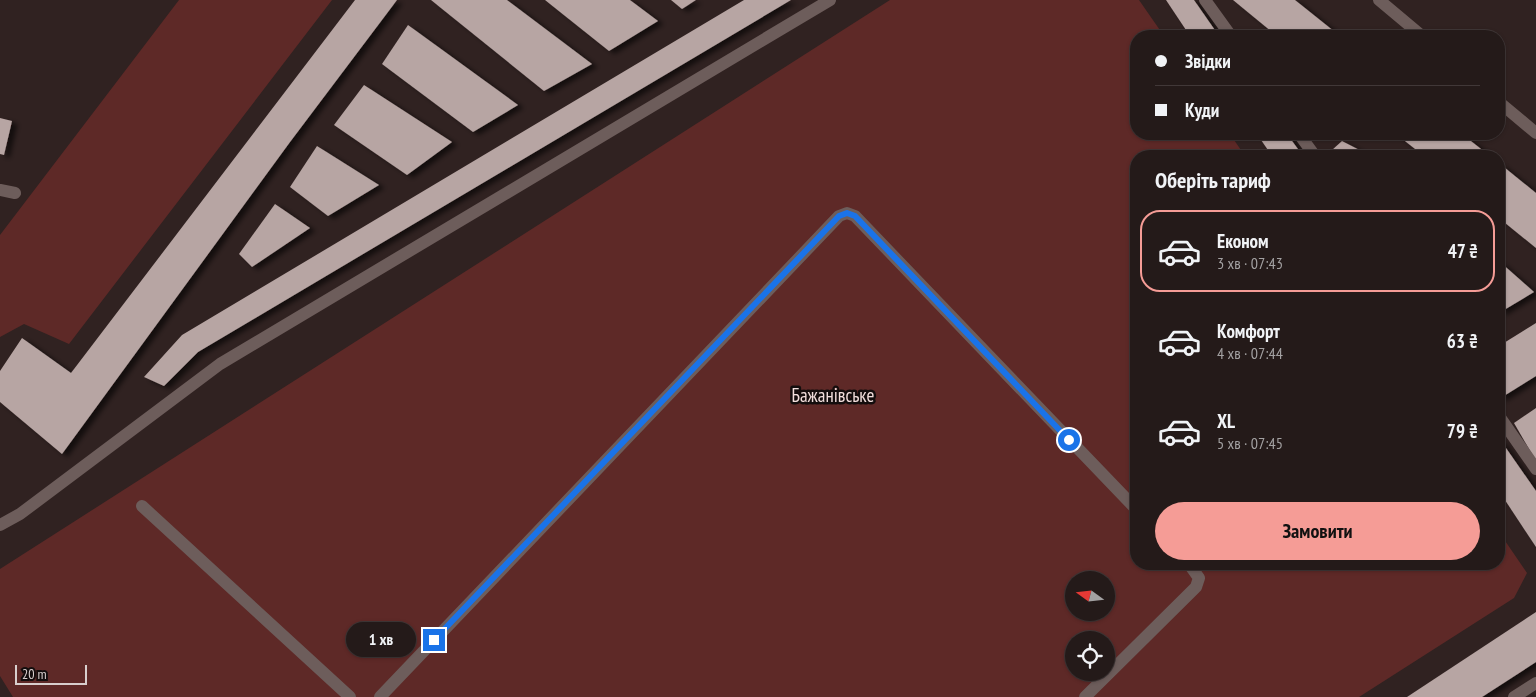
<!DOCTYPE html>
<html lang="uk">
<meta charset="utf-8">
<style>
:root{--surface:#241a19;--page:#302726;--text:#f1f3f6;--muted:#a3a1a2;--line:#413838;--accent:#f59c96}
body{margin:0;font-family:"PT Sans Narrow",sans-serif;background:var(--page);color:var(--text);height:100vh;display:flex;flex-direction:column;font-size:19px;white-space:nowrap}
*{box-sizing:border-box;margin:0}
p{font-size:16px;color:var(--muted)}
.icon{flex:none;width:28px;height:28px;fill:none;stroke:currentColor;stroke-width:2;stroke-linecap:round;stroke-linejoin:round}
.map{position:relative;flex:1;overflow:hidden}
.details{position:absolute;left:1130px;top:150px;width:375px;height:420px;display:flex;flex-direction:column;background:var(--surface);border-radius:20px;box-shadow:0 1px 4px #0004,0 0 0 1px var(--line)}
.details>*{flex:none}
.top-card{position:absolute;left:1130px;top:30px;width:375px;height:110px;border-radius:20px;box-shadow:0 1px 4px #0004,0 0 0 1px var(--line);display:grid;align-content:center;height:110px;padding:0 25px;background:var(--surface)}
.needle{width:32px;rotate:285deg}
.controls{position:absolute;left:1065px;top:571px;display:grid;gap:10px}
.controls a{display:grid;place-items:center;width:50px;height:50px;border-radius:50%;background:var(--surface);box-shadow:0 1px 4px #0004,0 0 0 1px var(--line);font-size:25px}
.scale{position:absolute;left:15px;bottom:12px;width:72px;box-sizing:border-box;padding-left:5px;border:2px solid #d9cfce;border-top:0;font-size:14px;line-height:18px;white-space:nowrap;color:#d9cfce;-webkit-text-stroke:4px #130d0d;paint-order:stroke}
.end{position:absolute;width:22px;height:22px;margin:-11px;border:6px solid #1a73e8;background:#fff;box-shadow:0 0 0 2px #fff}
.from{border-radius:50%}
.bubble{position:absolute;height:35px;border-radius:18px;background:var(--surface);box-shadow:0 1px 4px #0004,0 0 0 1px var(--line);font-size:16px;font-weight:700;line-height:35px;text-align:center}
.top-card b{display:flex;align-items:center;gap:18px;height:48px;font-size:19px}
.top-card b+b{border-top:1px solid var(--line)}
.top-card i{width:12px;height:12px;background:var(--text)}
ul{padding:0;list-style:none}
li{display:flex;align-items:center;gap:15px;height:82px;margin:0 10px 8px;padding:0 15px;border:2px solid transparent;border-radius:20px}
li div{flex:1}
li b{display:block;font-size:19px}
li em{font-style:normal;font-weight:700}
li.on{border-color:var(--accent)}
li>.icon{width:45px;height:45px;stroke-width:1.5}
h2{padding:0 25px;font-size:22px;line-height:60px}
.cta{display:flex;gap:10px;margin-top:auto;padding:10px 25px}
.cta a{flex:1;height:58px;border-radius:30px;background:var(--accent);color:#111;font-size:20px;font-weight:700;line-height:58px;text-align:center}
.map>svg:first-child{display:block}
</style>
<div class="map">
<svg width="1536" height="697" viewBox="0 0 1536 697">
<defs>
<filter id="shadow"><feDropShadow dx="5.5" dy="3" stdDeviation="2.5" flood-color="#0009"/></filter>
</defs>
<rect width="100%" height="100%" fill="#302221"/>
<g fill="#5e2927" fill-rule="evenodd">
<path d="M179,0H332L69,344L24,324L0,337V235Z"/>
<path d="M890,0H1139L1164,36H1136V134H1230L1245,156H1136V564H1499V532L1527,573L1514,598L1359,697H13L0,676V569ZM1074,580H1106V612H1074ZM1074,640H1106V672H1074Z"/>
</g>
<g fill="#b7a5a3" filter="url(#shadow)">
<path d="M355,0H397L290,142L62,454L0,402V371L22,338L71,373Z"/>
<path d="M431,0H507L592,64L544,91Z"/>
<path d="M545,0H630L658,21L609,51Z"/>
<path d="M671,0H696L682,9Z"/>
<path d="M744,0H791L198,352L164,386L144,377L182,335Z"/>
<path d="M1166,0H1194L1219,36H1190Z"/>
<path d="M1233,0H1295L1340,36H1277Z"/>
<path d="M408,25L518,105L473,132L382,64Z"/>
<path d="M364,85L452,142L407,175L334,125Z"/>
<path d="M0,118L12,121L4,155L0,154Z"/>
<path d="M1257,134H1287L1303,156H1272Z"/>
<path d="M1396,134H1462L1490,156H1424Z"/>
<path d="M1342,141L1371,156H1336L1332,150Z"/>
<path d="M317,146L379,185L328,216L290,187Z"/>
<path d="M1499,163L1536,193V248L1499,218Z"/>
<path d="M275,204L310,228L252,267L239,254Z"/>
<path d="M1499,261L1534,292L1499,313Z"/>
<path d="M1536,323V376L1499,399V346Z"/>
<path d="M1536,408V461L1514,423Z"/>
<path d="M1499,438L1536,491V547L1499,491Z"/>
<path d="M1536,612V662L1482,697H1407Z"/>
</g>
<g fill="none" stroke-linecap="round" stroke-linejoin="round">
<g stroke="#6d5d5b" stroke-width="12">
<path d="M1205,0L1231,36"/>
<path d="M1379,0L1422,36"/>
<path d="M1499,102L1536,133"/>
<path d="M1299,134L1315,156"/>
<path d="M0,190L15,193"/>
<path d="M1499,416L1536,469"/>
<path d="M142,506L350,697"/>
<path d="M0,525L20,514L220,364L830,0"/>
<path d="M380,697L839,216L847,213L855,216L1136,509"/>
<path d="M1085,697L1196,587L1199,578L1189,564"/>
<path d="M1514,697L1536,683"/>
</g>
</g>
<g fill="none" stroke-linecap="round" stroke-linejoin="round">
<path stroke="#1a73e8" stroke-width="6" d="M434,640L839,216L847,213L855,216L1069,440"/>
</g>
<g text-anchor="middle" stroke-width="5" stroke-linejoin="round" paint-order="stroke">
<g font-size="19" fill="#f2dedc" stroke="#130d0d">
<text x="833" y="402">Бажанівське</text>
</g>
</g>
</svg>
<div class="controls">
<a><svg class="needle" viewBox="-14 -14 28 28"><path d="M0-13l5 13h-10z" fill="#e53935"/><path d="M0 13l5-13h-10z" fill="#a3a1a2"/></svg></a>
<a><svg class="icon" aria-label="locate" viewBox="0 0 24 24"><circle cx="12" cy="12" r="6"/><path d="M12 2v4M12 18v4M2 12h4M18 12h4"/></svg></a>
</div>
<div class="scale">20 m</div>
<i class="end from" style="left:1069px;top:440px"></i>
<i class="end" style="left:434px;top:640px"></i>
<div class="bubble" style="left:346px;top:622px;width:70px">1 хв</div>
<div class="top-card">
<b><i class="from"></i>Звідки</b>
<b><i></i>Куди</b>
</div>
<section class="details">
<h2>Оберіть тариф</h2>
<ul>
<li class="on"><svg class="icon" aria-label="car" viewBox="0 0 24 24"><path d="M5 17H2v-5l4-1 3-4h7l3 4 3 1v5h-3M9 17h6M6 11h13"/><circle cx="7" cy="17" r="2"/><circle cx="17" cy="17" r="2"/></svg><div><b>Економ</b><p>3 хв · 07:43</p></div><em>47 ₴</em></li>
<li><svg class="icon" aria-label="car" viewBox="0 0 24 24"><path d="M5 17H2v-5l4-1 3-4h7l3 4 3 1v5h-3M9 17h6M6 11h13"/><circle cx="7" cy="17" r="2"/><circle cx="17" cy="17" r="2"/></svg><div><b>Комфорт</b><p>4 хв · 07:44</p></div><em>63 ₴</em></li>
<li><svg class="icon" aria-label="car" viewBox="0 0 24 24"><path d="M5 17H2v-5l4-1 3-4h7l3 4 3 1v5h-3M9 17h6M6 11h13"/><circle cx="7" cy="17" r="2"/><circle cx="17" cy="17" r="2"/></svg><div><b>XL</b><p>5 хв · 07:45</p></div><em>79 ₴</em></li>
</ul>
<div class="cta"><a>Замовити</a></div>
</section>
</div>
